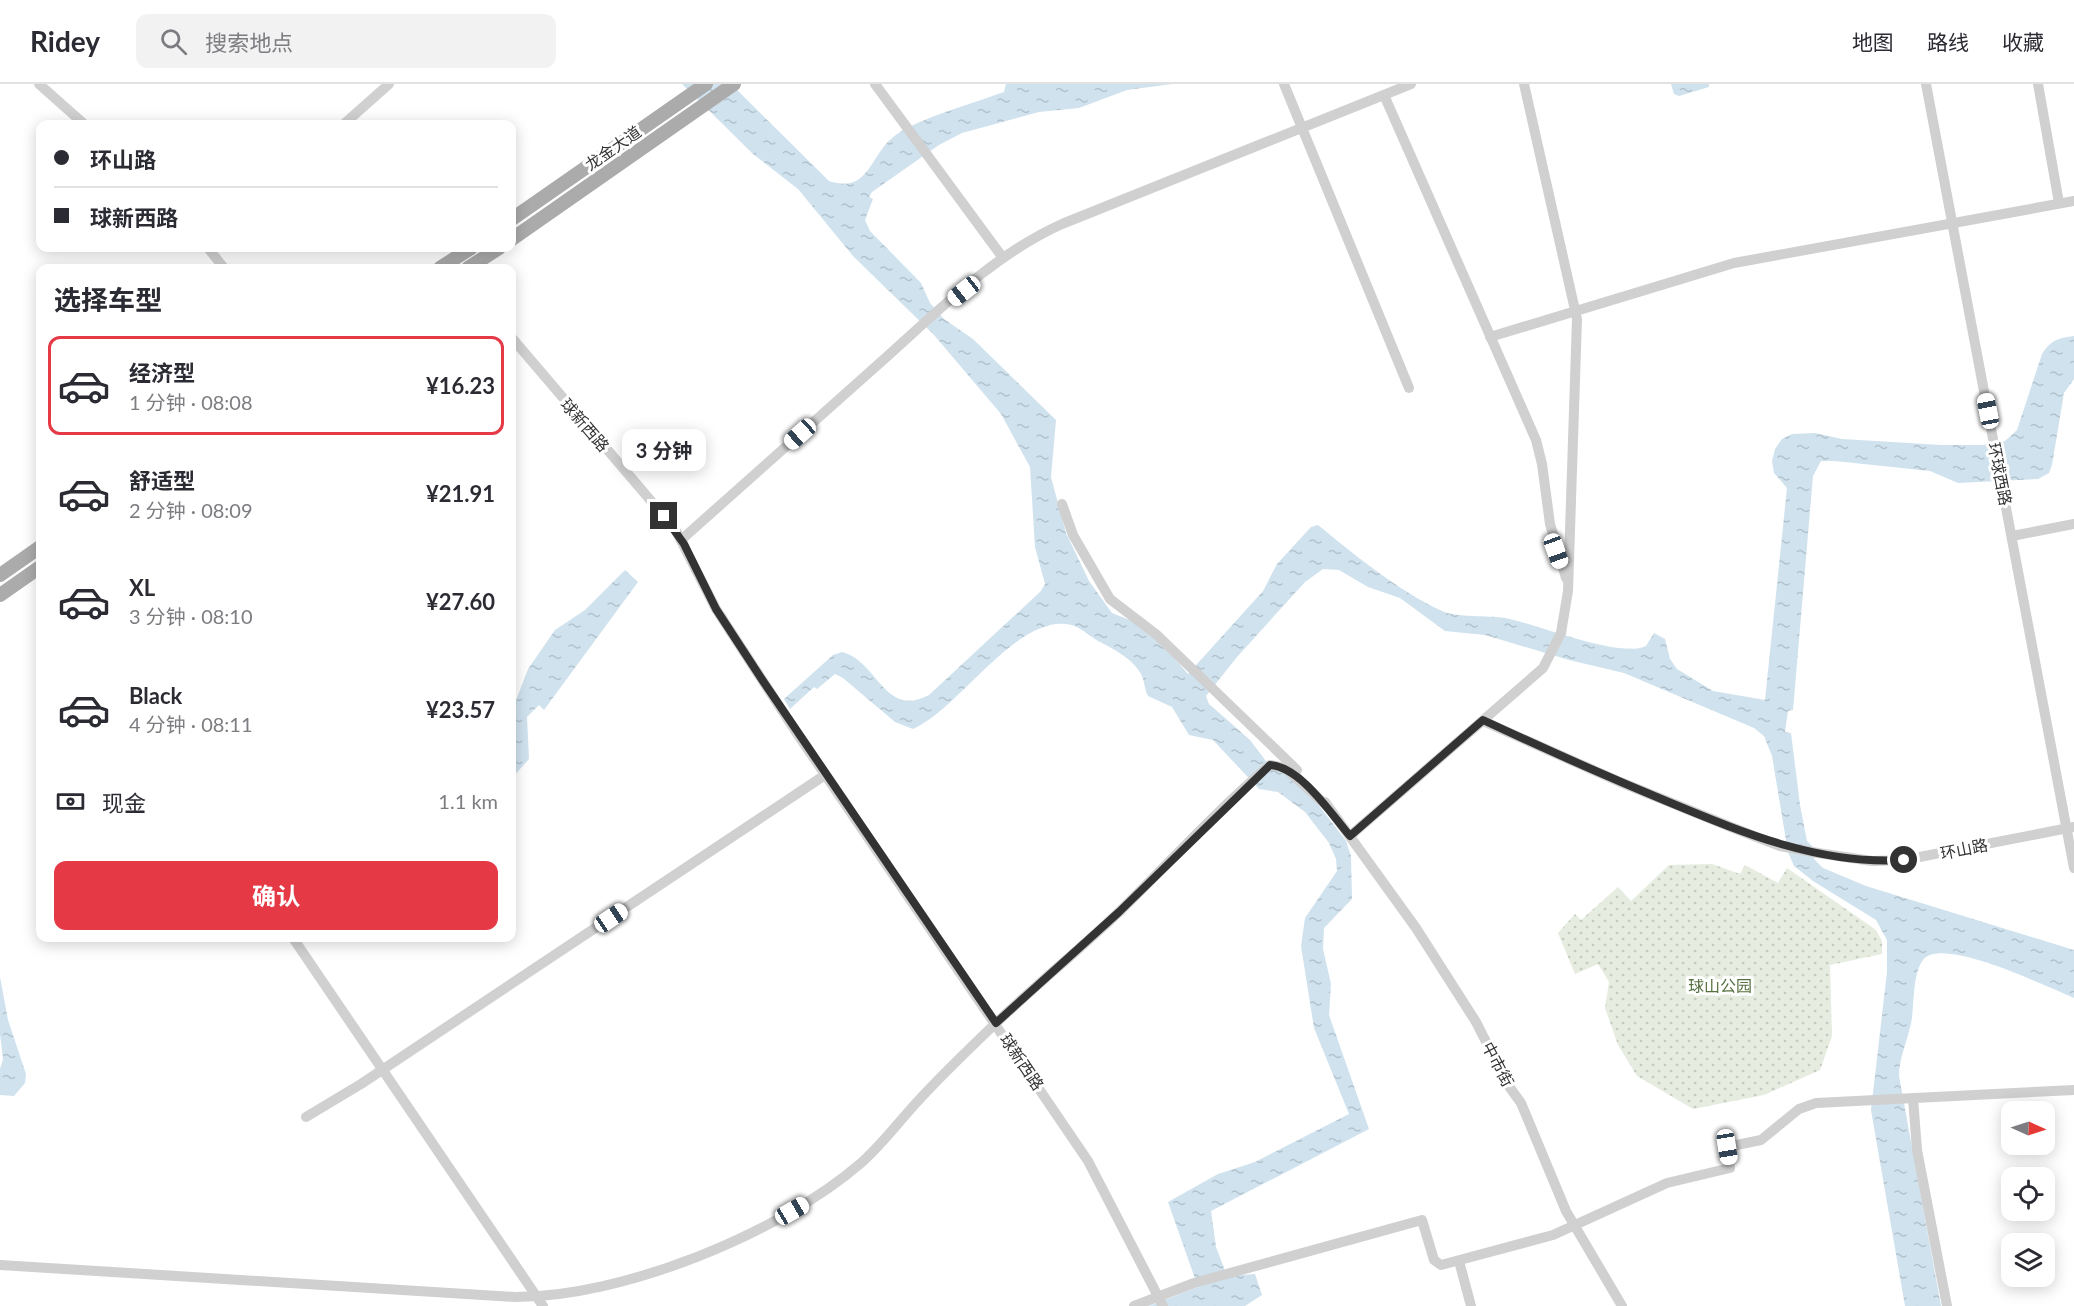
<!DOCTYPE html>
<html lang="zh">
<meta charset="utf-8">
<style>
:root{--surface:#fff;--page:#f2f2f3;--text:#2b2b33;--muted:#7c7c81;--line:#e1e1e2;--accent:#e63946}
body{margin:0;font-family:Lato,"Noto Sans SC",sans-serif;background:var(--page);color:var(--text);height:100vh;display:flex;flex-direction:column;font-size:22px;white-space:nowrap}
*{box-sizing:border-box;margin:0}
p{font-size:20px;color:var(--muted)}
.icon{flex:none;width:33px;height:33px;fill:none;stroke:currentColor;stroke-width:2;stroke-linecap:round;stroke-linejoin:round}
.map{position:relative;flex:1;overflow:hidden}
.details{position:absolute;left:36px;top:180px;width:480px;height:678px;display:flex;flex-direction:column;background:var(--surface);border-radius:12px;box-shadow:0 3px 15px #0003}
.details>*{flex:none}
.top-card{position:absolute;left:36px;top:36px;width:480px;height:132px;border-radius:12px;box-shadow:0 3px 15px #0003;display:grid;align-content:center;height:132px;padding:0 18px;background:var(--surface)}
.needle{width:39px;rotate:93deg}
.fabs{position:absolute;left:2001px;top:1017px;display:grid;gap:12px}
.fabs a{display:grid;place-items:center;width:54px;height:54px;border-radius:12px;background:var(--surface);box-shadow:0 3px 15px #0003;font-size:30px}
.end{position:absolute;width:27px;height:27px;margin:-14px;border:8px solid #333;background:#fff;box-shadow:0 0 0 3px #fff}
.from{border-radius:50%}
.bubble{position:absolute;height:42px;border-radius:12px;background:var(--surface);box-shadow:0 3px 15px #0003;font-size:20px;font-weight:700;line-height:42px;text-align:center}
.car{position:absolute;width:18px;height:36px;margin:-18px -9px;border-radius:8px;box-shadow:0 0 4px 2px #0007;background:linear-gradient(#fff 24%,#345 0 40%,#fff 0 76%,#345 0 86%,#fff 0)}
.top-card b{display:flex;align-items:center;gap:21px;height:57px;font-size:22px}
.top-card b+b{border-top:2px solid var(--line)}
.top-card i{width:15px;height:15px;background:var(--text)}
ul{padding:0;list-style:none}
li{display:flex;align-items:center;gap:18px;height:99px;margin:0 12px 9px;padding:0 6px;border:3px solid transparent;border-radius:12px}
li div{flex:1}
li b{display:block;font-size:22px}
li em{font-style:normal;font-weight:700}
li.on{border-color:var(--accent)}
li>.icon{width:54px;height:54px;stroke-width:1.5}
h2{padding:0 18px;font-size:27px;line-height:72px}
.pay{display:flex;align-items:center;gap:15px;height:66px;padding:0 18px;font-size:22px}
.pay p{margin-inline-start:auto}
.button{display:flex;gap:12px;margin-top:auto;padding:12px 18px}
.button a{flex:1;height:69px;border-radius:12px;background:var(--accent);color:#fff;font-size:24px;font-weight:700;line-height:69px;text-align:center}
header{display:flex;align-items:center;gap:36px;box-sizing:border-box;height:84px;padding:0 30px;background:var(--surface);border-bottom:2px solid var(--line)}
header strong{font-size:28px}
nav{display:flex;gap:33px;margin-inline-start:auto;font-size:21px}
.search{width:420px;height:54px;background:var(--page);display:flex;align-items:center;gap:15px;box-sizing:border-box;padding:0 21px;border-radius:12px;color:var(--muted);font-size:22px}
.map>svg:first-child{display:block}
</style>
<header>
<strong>Ridey</strong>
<div class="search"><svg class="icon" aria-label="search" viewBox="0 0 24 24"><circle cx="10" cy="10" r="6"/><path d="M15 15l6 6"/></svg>搜索地点</div>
<nav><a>地图</a><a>路线</a><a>收藏</a></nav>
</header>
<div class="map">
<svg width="2074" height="1222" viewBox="0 0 2074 1222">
<defs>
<pattern id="park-dots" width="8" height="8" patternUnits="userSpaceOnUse" patternTransform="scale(1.5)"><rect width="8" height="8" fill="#e6ecdf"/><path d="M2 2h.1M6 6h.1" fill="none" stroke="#c6cbc0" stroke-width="1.8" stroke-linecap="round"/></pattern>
<pattern id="water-ripples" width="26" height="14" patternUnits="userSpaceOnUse" patternTransform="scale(1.5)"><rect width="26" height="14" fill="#cfe2ee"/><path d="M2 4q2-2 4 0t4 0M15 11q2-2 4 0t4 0" fill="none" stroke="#b2c2cd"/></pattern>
</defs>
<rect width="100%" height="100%" fill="#fff"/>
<path fill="url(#park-dots)" d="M1712,780L1740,790L1745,781L1778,799L1787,784L1876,846L1882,857V870L1830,881L1832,952L1820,986L1764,1011L1693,1025L1637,992L1618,961L1605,924L1609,898L1598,880L1575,890L1558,849L1575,830L1581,836L1618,803L1631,817L1669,781Z"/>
<g fill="url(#water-ripples)">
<path d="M682,0H731L829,97C868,110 869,74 892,54C914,35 975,19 1004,8L1006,0H1172L1127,6L1079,24L1039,28L962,49L939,61L872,108L869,113L873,115L865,136L870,147L921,199L930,219L944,235L973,255L1056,336L1051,393L1066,449L1089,497L1112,529L1132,537L1165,563L1188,590L1263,507L1277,480L1311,443L1318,441C1356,472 1397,506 1442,527C1457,534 1487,531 1505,534C1537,540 1620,575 1646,562L1654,549L1665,555L1670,575L1677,585L1713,607L1765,616L1787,404L1774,389L1772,377L1775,365L1782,355L1792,350L1815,349L1842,355L1942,361H1982L2005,357L2017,346L2042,270C2051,256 2058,254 2074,252V295L2064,309L2052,381L2049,389L2038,395L1958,399L1930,387L1835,377H1821L1813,392L1793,626L1788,627L1785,648L1791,649L1800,721L1807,757L1813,763L1814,775L1823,784L1866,802L2074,866V914C2049,904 1942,851 1923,876C1913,889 1914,918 1912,934C1909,953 1899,973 1899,992L1941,1222H1905L1871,1026L1887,888V856L1876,836L1813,797L1794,782L1788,768L1772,672L1764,652L1754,644L1624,589L1569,576L1485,551L1445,547L1400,514L1368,503L1339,486L1323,485L1305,498L1237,573L1206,612L1209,620L1250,656L1272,685L1288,691L1317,719L1346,757L1351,772L1352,815L1324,844L1323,865L1331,900L1329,931L1369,1045L1211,1127L1216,1163L1227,1192L1255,1190L1262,1211L1245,1222H1149L1198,1203L1168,1118L1218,1090L1255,1078L1349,1030L1314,944L1301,862L1305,834L1337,787L1336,775L1329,759L1305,728L1278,708L1259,705L1213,656L1189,651L1172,623L1148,612C1144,605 1145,597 1141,590C1133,575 1112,564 1098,557C1086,550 1079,541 1066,540C1014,534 957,627 913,645L895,638L843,594L835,590L817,605L814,603L790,625L784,615L833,571L842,568C877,576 884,635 929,611L1041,507L1045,500L1035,463L1030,383L1001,330L934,251L853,172L798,105L753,70Z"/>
<path d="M1671,0H1709V3L1679,12L1674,10Z"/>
<path d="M625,486L638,498L544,626L539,621L527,633L529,675L512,694V627L528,585L555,546L585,526Z"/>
<path d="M0,893L8,936L26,990L25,999L14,1012L0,1011V985L3,975L0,950Z"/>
</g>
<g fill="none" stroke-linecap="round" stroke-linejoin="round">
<g stroke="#d0d0d0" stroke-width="10">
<path d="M39,0L84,40"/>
<path d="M875,0L1003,174"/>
<path d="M1284,0L1409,304"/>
<path d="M1926,0L2074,784"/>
<path d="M2038,0L2059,119"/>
<path d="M1384,11L1536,356L1542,380L1550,440L1566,494"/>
<path d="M344,40L389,0"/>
<path d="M208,164L224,184"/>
<path d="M1490,253L1734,179L2074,117"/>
<path d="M512,254L675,445L716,525L798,651L1088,1077L1163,1222"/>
<path d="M1062,420L1073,451L1110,515L1157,551L1297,686"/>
<path d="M2012,452L2074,440"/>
<path d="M681,456C748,396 815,336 882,277C938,227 993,171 1062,140L1411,0"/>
<path d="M1483,637L1620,698L1736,745L1780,762L1818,769L1872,777L1904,776L2074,743"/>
<path d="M1325,718L1416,844L1476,938L1508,1001L1521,1019L1566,1127L1622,1222"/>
<path d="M1350,752L1543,584L1561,549L1568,507L1577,235L1524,0"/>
<path d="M293,854L543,1222"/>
<path d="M1913,1014L1917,1066L1947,1222"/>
<path d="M306,1033L361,1000L825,691"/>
<path d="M1459,1177L1471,1222"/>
<path d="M0,1181L515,1213C623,1213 779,1150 861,1079C879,1063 893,1045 909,1027C936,996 967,967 996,939C1036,901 1080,865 1120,827C1170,778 1217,726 1270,681L1285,684L1327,722"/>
<path d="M1134,1222L1194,1199L1422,1136L1434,1176L1441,1181L1553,1151L1667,1099L1730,1084L1727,1063L1761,1056L1799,1025L1816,1019L2074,1006"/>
</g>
<g stroke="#ababab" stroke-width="14">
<path d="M512,135L706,0"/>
<path d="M512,155L734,0"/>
<path d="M440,184L471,164"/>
<path d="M468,184L499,164"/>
<path d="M0,491L40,463"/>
<path d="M0,511L40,483"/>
</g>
</g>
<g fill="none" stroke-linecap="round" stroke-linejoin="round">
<path stroke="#333" stroke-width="8" d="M664,432L684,460L716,525L763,597L996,939L1119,828L1270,681C1301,683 1331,730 1350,752L1483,636C1545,665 1608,693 1671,719C1746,750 1821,781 1904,776"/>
</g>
<g text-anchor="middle" stroke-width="6" stroke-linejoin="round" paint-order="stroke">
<g font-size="16" fill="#333" stroke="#fff">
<text transform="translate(613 64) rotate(-35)" y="6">龙金大道</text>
<text transform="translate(585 341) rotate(49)" y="6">球新西路</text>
<text transform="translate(2000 390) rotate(79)" y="6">环球西路</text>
<text transform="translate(1964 765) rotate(-11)" y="6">环山路</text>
<text transform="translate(1022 978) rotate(56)" y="6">球新西路</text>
<text transform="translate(1498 980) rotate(62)" y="6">中市街</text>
</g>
<g font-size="16" fill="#56703f" stroke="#fff">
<text x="1720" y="908">球山公园</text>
</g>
</g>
</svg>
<div class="fabs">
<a><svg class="needle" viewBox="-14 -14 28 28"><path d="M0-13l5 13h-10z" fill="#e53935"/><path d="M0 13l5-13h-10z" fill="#7c7c81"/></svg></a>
<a><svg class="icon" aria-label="locate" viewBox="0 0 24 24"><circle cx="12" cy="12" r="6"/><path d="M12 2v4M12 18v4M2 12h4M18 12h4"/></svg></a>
<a><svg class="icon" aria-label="layers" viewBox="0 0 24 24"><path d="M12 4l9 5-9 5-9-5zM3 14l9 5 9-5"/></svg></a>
</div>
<i class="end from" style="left:1904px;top:776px"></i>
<i class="end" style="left:664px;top:432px"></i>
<div class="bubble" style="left:622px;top:345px;width:84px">3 分钟</div>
<i class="car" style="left:964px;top:207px;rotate:232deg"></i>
<i class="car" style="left:1988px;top:327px;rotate:349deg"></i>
<i class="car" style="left:800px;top:350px;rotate:228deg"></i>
<i class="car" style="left:1556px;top:467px;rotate:160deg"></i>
<i class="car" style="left:611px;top:834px;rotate:56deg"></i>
<i class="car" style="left:1727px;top:1063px;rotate:171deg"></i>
<i class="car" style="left:792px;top:1127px;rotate:60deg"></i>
<div class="top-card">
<b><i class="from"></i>环山路</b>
<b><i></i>球新西路</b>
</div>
<section class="details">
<h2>选择车型</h2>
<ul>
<li class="on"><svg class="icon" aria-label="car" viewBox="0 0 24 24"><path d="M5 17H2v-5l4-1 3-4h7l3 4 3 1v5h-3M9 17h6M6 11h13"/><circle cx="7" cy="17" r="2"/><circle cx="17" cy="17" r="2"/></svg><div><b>经济型</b><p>1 分钟 · 08:08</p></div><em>¥16.23</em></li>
<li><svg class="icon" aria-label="car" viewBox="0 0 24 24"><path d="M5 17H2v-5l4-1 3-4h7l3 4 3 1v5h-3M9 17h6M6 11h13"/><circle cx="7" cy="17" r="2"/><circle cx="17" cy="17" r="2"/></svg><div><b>舒适型</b><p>2 分钟 · 08:09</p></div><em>¥21.91</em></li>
<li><svg class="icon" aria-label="car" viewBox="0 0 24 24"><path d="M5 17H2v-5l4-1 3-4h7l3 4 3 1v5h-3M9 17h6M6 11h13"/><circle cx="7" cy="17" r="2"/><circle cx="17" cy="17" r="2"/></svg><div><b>XL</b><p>3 分钟 · 08:10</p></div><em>¥27.60</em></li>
<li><svg class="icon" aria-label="car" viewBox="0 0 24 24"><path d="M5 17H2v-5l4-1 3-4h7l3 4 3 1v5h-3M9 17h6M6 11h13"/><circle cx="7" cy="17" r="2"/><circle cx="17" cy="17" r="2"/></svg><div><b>Black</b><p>4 分钟 · 08:11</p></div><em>¥23.57</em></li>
</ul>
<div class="pay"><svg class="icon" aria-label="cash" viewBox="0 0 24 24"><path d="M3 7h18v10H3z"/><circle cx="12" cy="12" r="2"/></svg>现金<p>1.1 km</p></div>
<div class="button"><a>确认</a></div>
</section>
</div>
